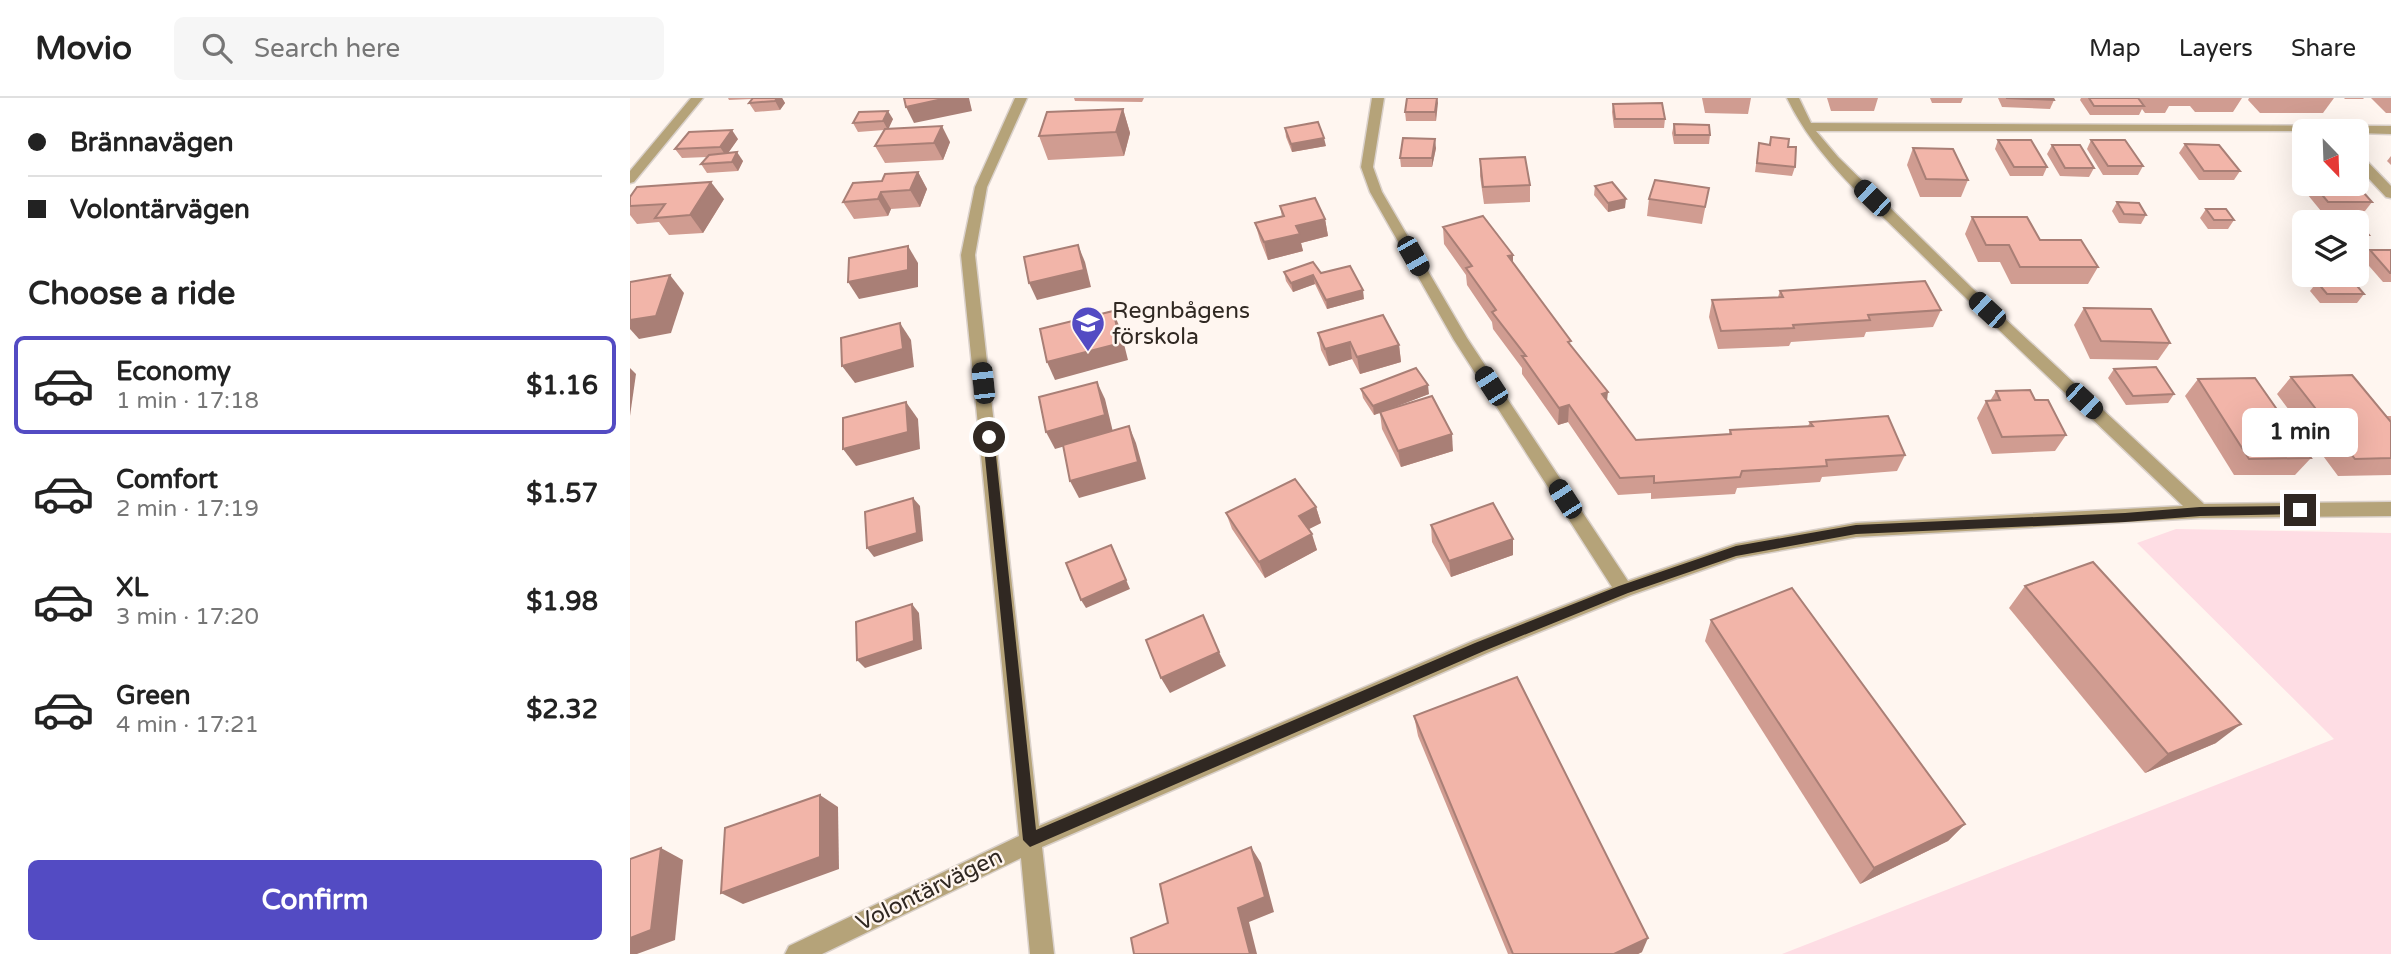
<!DOCTYPE html>
<meta charset="utf-8">
<style>
:root{--surface:#fff;--page:#f6f6f6;--text:#222;--muted:#767676;--line:#e0e0e0;--accent:#534bc3}
body{margin:0;font-family:"Varela Round",sans-serif;background:var(--page);color:var(--text);height:100vh;display:flex;flex-direction:column;font-size:26px;white-space:nowrap}
*{box-sizing:border-box;margin:0}
p{font-size:23px;color:var(--muted)}
.icon{flex:none;width:38px;height:38px;fill:none;stroke:currentColor;stroke-width:2;stroke-linecap:round;stroke-linejoin:round}
.map{position:relative;flex:1;overflow:hidden}
.drawer{display:flex;flex-direction:column;background:var(--surface);width:630px}
.drawer>*{flex:none}
.hud{display:grid;align-content:center;height:154px;padding:0 28px;background:var(--surface)}
.needle{width:46px;rotate:157deg}
.controls{position:absolute;left:1662px;top:21px;display:grid;gap:14px}
.controls a{display:grid;place-items:center;width:77px;height:77px;border-radius:10px;background:var(--surface);box-shadow:0 7px 28px #0002;font-size:35px}
.end{position:absolute;width:32px;height:32px;margin:-16px;border:9px solid #302822;background:#fff;box-shadow:0 0 0 4px #fff}
.from{border-radius:50%}
.bubble{position:absolute;height:49px;border-radius:10px;background:var(--surface);box-shadow:0 7px 28px #0002;font-size:23px;font-weight:700;line-height:49px;text-align:center}
.car{position:absolute;width:21px;height:42px;margin:-21px -10px;border-radius:9px;box-shadow:0 0 5px 2px #0007;background:linear-gradient(#222 24%,#8ab4d8 0 40%,#222 0 76%,#8ab4d8 0 86%,#222 0)}
.hud b{display:flex;align-items:center;gap:24px;height:66px;font-size:26px}
.hud b+b{border-top:2px solid var(--line)}
.hud i{width:18px;height:18px;background:var(--text)}
ul{padding:0;list-style:none}
li{display:flex;align-items:center;gap:21px;height:98px;margin:0 14px 10px;padding:0 14px;border:4px solid transparent;border-radius:10px}
li div{flex:1}
li b{display:block;font-size:26px}
li em{font-style:normal;font-weight:700}
li.selected{border-color:var(--accent)}
li>.icon{width:63px;height:63px;stroke-width:1.5}
h2{padding:0 28px;font-size:32px;line-height:84px}
.primary-button{display:flex;gap:14px;margin-top:auto;padding:14px 28px}
.primary-button a{flex:1;height:80px;border-radius:10px;background:var(--accent);color:#fff;font-size:28px;font-weight:700;line-height:80px;text-align:center}
header{display:flex;align-items:center;gap:42px;box-sizing:border-box;height:98px;padding:0 35px;background:var(--surface);border-bottom:2px solid var(--line)}
header strong{font-size:33px}
nav{display:flex;gap:38px;margin-inline-start:auto;font-size:24px}
.search{width:490px;height:63px;background:var(--page);display:flex;align-items:center;gap:18px;box-sizing:border-box;padding:0 24px;border-radius:10px;color:var(--muted);font-size:26px}
main{display:flex;flex:1;min-height:0}
.map>svg:first-child{display:block}
</style>
<header>
<strong>Movio</strong>
<div class="search"><svg class="icon" aria-label="search" viewBox="0 0 24 24"><circle cx="10" cy="10" r="6"/><path d="M15 15l6 6"/></svg>Search here</div>
<nav><a>Map</a><a>Layers</a><a>Share</a></nav>
</header>
<main>
<section class="drawer">
<div class="hud">
<b><i class="from"></i>Brännavägen</b>
<b><i></i>Volontärvägen</b>
</div>
<h2>Choose a ride</h2>
<ul>
<li class="selected"><svg class="icon" aria-label="car" viewBox="0 0 24 24"><path d="M5 17H2v-5l4-1 3-4h7l3 4 3 1v5h-3M9 17h6M6 11h13"/><circle cx="7" cy="17" r="2"/><circle cx="17" cy="17" r="2"/></svg><div><b>Economy</b><p>1 min · 17:18</p></div><em>$1.16</em></li>
<li><svg class="icon" aria-label="car" viewBox="0 0 24 24"><path d="M5 17H2v-5l4-1 3-4h7l3 4 3 1v5h-3M9 17h6M6 11h13"/><circle cx="7" cy="17" r="2"/><circle cx="17" cy="17" r="2"/></svg><div><b>Comfort</b><p>2 min · 17:19</p></div><em>$1.57</em></li>
<li><svg class="icon" aria-label="car" viewBox="0 0 24 24"><path d="M5 17H2v-5l4-1 3-4h7l3 4 3 1v5h-3M9 17h6M6 11h13"/><circle cx="7" cy="17" r="2"/><circle cx="17" cy="17" r="2"/></svg><div><b>XL</b><p>3 min · 17:20</p></div><em>$1.98</em></li>
<li><svg class="icon" aria-label="car" viewBox="0 0 24 24"><path d="M5 17H2v-5l4-1 3-4h7l3 4 3 1v5h-3M9 17h6M6 11h13"/><circle cx="7" cy="17" r="2"/><circle cx="17" cy="17" r="2"/></svg><div><b>Green</b><p>4 min · 17:21</p></div><em>$2.32</em></li>
</ul>
<div class="primary-button"><a>Confirm</a></div>
</section>
<div class="map">
<svg width="1761" height="856" viewBox="0 0 1761 856">
<rect width="100%" height="100%" fill="#fff6f0"/>
<path fill="#fedde4" d="M1546,431L1761,435V856H1152L1704,641L1507,445Z"/>
<g fill="none" stroke-linecap="round" stroke-linejoin="round">
<g stroke="#dad1cb" stroke-width="3">
<g id="street">
<path d="M61,0H73L4,84L0,85V73Z"/>
<path d="M385,0H397L357,89L345,157L409,728L843,543L982,489L824,242L740,94L731,69L742,0H754L743,69L752,94L837,240L998,483L1106,446L1226,425L1553,408C1465,323 1375,239 1288,153C1240,105 1186,61 1157,0H1169L1181,25L1761,28V36L1727,35V33H1186L1208,59L1342,190L1574,406L1761,404V418L1570,420L1226,439L1107,460L1001,497L857,555L412,749L424,856H400L391,760L192,856H155L159,848L389,738L331,157L345,89Z"/>
<path d="M1727,56L1731,57L1761,88V100L1756,99L1727,68Z"/>
</g>
</g>
<use href="#street" fill="#b5a379" fill-rule="evenodd"/>
</g>
<g fill="#d09c91">
<path d="M98,0H152L155,5L150,12L125,14L119,5L122,1L99,2Z"/>
<path d="M444,0H514L512,4L445,3Z"/>
<path d="M777,0H807L806,23H776L775,14Z"/>
<path d="M1072,0H1121L1118,16L1075,15Z"/>
<path d="M1197,0H1248L1244,13H1201Z"/>
<path d="M1300,0H1333L1331,5H1302Z"/>
<path d="M1368,0H1423L1424,2L1420,11L1372,9Z"/>
<path d="M1451,0H1612L1603,14H1565L1560,8H1539L1535,15H1515L1512,11L1509,17H1460L1450,2Z"/>
<path d="M1619,0H1704L1693,15H1630L1618,2Z"/>
<path d="M1714,0H1734L1733,1H1715Z"/>
<path d="M1741,0H1761V15H1756Z"/>
<path d="M983,6L1035,21L1034,30H984L982,14Z"/>
<path d="M493,11L500,35L494,58L418,62L409,38Z"/>
<path d="M263,21L258,30L320,44L313,62L255,65L245,48L254,32L228,34L223,25Z"/>
<path d="M1044,26L1080,37L1079,46H1044L1042,35Z"/>
<path d="M655,30L696,48L662,54L656,39Z"/>
<path d="M1141,39L1158,49L1165,69L1162,78L1125,74L1129,45L1139,47Z"/>
<path d="M108,41L98,55L113,63L108,73L77,75L71,66L77,59L52,60L45,51Z"/>
<path d="M1368,42L1417,69L1413,78H1380L1365,51Z"/>
<path d="M1461,42L1513,68L1508,77H1473L1457,51Z"/>
<path d="M1555,46L1610,73L1604,82H1569L1549,55Z"/>
<path d="M1422,47L1464,70L1459,79L1430,78L1417,56Z"/>
<path d="M806,50L802,69H771L770,60Z"/>
<path d="M1283,50L1338,82L1331,99H1290L1277,67Z"/>
<path d="M1761,58V67L1757,63Z"/>
<path d="M850,61L900,87V104L854,106L850,78Z"/>
<path d="M288,74L297,91L290,109L261,111L258,118L224,121L213,104Z"/>
<path d="M1676,86H1726L1742,104L1735,113H1691L1673,91Z"/>
<path d="M965,88L995,110L978,114L964,97Z"/>
<path d="M1079,90L1072,126L1017,118L1019,101Z"/>
<path d="M0,99L94,101L73,135L39,137L29,124L7,126L0,117Z"/>
<path d="M1487,104L1516,117L1511,126L1489,125L1482,113Z"/>
<path d="M650,108L695,121L698,138L671,145L673,153L638,162L630,142L625,125L652,119Z"/>
<path d="M1576,111L1604,122L1598,131H1578L1570,120Z"/>
<path d="M1342,119L1410,142L1468,169L1458,186H1381L1370,164H1348L1335,136Z"/>
<path d="M1727,127L1739,137L1732,146H1727Z"/>
<path d="M813,129L883,157V165L977,303L1006,342L1099,336L1100,332L1178,328L1180,324L1275,357L1267,373L1192,379L1190,384L1107,390L1105,396L1021,401V395L988,397L938,324L928,327L892,276V270L863,231L862,224L837,187L836,177L814,146Z"/>
<path d="M1740,152H1761V184H1753L1733,161Z"/>
<path d="M654,174L691,175L734,201L697,211L685,186L663,194L656,183Z"/>
<path d="M1687,184L1734,196L1727,205H1690L1680,193Z"/>
<path d="M1150,193L1311,212L1303,229L1236,234L1234,239L1161,244L1159,248L1088,251L1079,219L1082,202L1148,199Z"/>
<path d="M1454,210L1540,245L1528,262L1460,261L1444,227Z"/>
<path d="M688,235L769,247L771,264L730,276L722,261L699,268L691,252Z"/>
<path d="M1484,271L1544,296L1538,305L1496,307L1478,280Z"/>
<path d="M1661,279L1757,318H1761V377L1708,378L1647,296Z"/>
<path d="M1568,281L1681,360L1665,377H1604L1555,298Z"/>
<path d="M731,291L799,296L754,313L823,353L771,369L752,331L750,315L744,317L733,300Z"/>
<path d="M1366,293L1405,302L1436,337L1425,353L1362,356L1347,320L1356,303H1360Z"/>
<path d="M686,409L691,425L679,431L687,452L635,480L602,431L596,415Z"/>
<path d="M801,427L883,441V457L821,479L802,444Z"/>
<path d="M1395,488L1586,645L1515,675L1379,510Z"/>
<path d="M1081,522L1335,726L1318,743L1230,786L1075,543Z"/>
<path d="M784,618L1012,854L1008,856H878L788,638Z"/>
</g>
<g fill="#a97f76">
<path d="M147,0H152L155,5L150,12L145,3Z"/>
<path d="M317,0H339L342,13L284,25L276,9Z"/>
<path d="M807,0L808,5L806,23L805,14Z"/>
<path d="M493,11L500,35L494,58L486,34Z"/>
<path d="M258,13L263,21L258,32L253,23Z"/>
<path d="M312,28L320,44L313,62L304,45Z"/>
<path d="M102,32L108,41L96,58L90,49Z"/>
<path d="M694,40L696,48L662,54L661,46Z"/>
<path d="M805,41L806,50L802,69V60Z"/>
<path d="M107,54L113,63L108,73L102,64Z"/>
<path d="M288,74L297,91L290,109L280,92Z"/>
<path d="M81,84L94,101L73,135L60,117Z"/>
<path d="M251,94L261,111L258,118L248,101Z"/>
<path d="M996,101L995,110L978,114V105Z"/>
<path d="M695,121L698,138L671,145L673,153L638,162L634,144L666,128Z"/>
<path d="M448,147L455,164L461,189L407,202L399,185Z"/>
<path d="M278,148L288,165V189L229,201L218,184Z"/>
<path d="M883,157V174L878,158Z"/>
<path d="M40,177L54,195L41,235L9,241L0,231V211Z"/>
<path d="M683,177L685,186L663,194L661,185Z"/>
<path d="M733,192L734,201L697,211L696,202Z"/>
<path d="M483,213L490,230L498,262L425,282L417,264Z"/>
<path d="M270,225L281,242L284,269L225,285L212,268Z"/>
<path d="M720,244L722,261L699,268L695,251Z"/>
<path d="M769,247L771,264L730,276L727,259Z"/>
<path d="M0,270L6,276L0,318Z"/>
<path d="M467,284L475,301L483,334L425,351L416,334Z"/>
<path d="M798,287L799,296L744,317L743,308Z"/>
<path d="M978,294L976,311L972,296Z"/>
<path d="M276,304L288,321L290,351L226,368L213,351Z"/>
<path d="M939,307L938,324L928,327L929,310Z"/>
<path d="M499,328L506,345L516,381L449,400L440,383Z"/>
<path d="M822,336L823,353L771,369L768,353Z"/>
<path d="M283,400L290,408L293,443L244,459L237,450Z"/>
<path d="M686,409L691,425L673,434L669,418Z"/>
<path d="M682,436L687,452L635,480L629,464Z"/>
<path d="M883,441V457L821,479L819,463Z"/>
<path d="M481,447L500,491L456,510L451,502Z"/>
<path d="M282,506L289,515L292,551L235,570L227,562Z"/>
<path d="M589,554L596,568L540,595L531,580Z"/>
<path d="M1611,626L1586,645L1515,675L1538,656Z"/>
<path d="M190,697L208,709L209,771L113,806L91,795Z"/>
<path d="M1335,726L1318,743L1230,786L1244,770Z"/>
<path d="M621,749L631,765L644,814L619,824L627,856H620L608,810Z"/>
<path d="M31,750L53,762L45,842L7,856H0V840Z"/>
<path d="M1018,840L1012,854L1008,856H984Z"/>
</g>
<g fill="#f2b5a9" stroke="#a97f76" stroke-width="2">
<path d="M123,0H147L145,3L119,5Z"/>
<path d="M274,0H317L276,9Z"/>
<path d="M777,0H807L805,14H775Z"/>
<path d="M1376,0H1423L1424,2Z"/>
<path d="M1459,0H1508L1514,8H1464Z"/>
<path d="M1032,5L1035,21H985L983,6Z"/>
<path d="M493,11L486,34L409,38L417,14Z"/>
<path d="M258,13L253,23L223,25L229,14Z"/>
<path d="M688,24L694,40L661,46L655,30Z"/>
<path d="M1044,26L1079,27L1080,37H1045Z"/>
<path d="M312,28L304,45L245,48L255,31Z"/>
<path d="M102,32L90,49L45,51L59,34Z"/>
<path d="M1141,39L1159,41L1158,49H1166L1165,69L1127,65L1129,45L1140,47Z"/>
<path d="M773,40L805,41L802,60H770Z"/>
<path d="M1368,42H1401L1417,69H1384Z"/>
<path d="M1461,42H1495L1513,68H1478Z"/>
<path d="M1555,46L1589,47L1610,73H1574Z"/>
<path d="M1422,47H1450L1464,70H1435Z"/>
<path d="M1283,50L1323,51L1338,82L1296,81Z"/>
<path d="M107,54L102,64L71,66L79,57Z"/>
<path d="M895,59L900,87L853,89L850,61Z"/>
<path d="M288,74L280,92L251,94L248,101L213,104L223,85L252,83L255,76Z"/>
<path d="M1025,82L1079,90L1075,109L1019,101Z"/>
<path d="M81,84L60,117L25,120L35,106L0,108V99L7,89Z"/>
<path d="M982,84L996,101L978,105L965,88Z"/>
<path d="M1683,86H1726L1742,104H1698Z"/>
<path d="M685,100L695,121L666,128L670,136L634,144L625,125L654,118L650,108Z"/>
<path d="M1487,104L1509,105L1516,117L1494,116Z"/>
<path d="M1576,111H1596L1604,122H1584Z"/>
<path d="M853,118L883,157L878,158L941,243L938,244L978,294L972,296L1006,342L1101,336L1100,332L1183,328L1180,324L1258,318L1275,357L1196,362L1197,368L1112,373L1110,379L1024,385V378L990,380L939,307L929,310L892,258H896L862,214L866,212L836,170L842,168L813,129Z"/>
<path d="M1342,119H1397L1410,142H1451L1468,169H1390L1379,147H1356Z"/>
<path d="M1727,127H1731L1739,137H1727Z"/>
<path d="M448,147L454,172L399,185L394,159Z"/>
<path d="M278,148V172L218,184L219,160Z"/>
<path d="M1740,152H1761V175H1760Z"/>
<path d="M683,164L691,175L720,168L733,192L696,202L683,177L661,185L654,174Z"/>
<path d="M40,177L26,218L0,222V184Z"/>
<path d="M1295,183L1311,212L1238,217L1240,222L1163,227L1164,230L1091,233L1082,202L1153,199L1150,193Z"/>
<path d="M1723,183L1734,196H1697L1687,184Z"/>
<path d="M1454,210L1521,211L1540,245L1471,243Z"/>
<path d="M483,213L491,245L417,264L410,231Z"/>
<path d="M753,217L769,247L727,259L720,244L695,251L688,235Z"/>
<path d="M270,225L273,251L212,268L211,240Z"/>
<path d="M1526,269L1544,296L1503,298L1484,271Z"/>
<path d="M786,270L798,287L743,308L731,291Z"/>
<path d="M1722,277L1761,324V360L1725,361L1661,279Z"/>
<path d="M1625,280L1681,360L1619,361L1568,281Z"/>
<path d="M467,284L475,317L416,334L409,299Z"/>
<path d="M1400,292L1405,302H1418L1436,337L1372,339L1356,303L1370,302L1366,293Z"/>
<path d="M802,298L822,336L768,353L750,314Z"/>
<path d="M276,304L278,334L213,351V320Z"/>
<path d="M499,328L508,364L440,383L433,347Z"/>
<path d="M665,381L686,409L669,418L682,436L629,464L596,415Z"/>
<path d="M283,400L287,435L237,450L235,414Z"/>
<path d="M863,405L883,441L819,463L801,427Z"/>
<path d="M481,447L496,482L451,502L436,465Z"/>
<path d="M1463,464L1611,626L1538,656L1395,488Z"/>
<path d="M1162,490L1335,726L1244,770L1081,522Z"/>
<path d="M282,506L284,543L227,562L226,524Z"/>
<path d="M573,517L589,554L531,580L516,542Z"/>
<path d="M887,579L1018,840L984,856H883L784,618Z"/>
<path d="M190,697V759L91,795L95,730Z"/>
<path d="M621,749L635,799L608,810L620,856H504L501,840L538,825L530,786Z"/>
<path d="M31,750L21,832L0,840V761Z"/>
</g>
<path fill="#302822" d="M359,335L364,339L406,732L845,545L989,488L1106,448L1226,427L1495,415L1570,409L1670,408L1676,412L1670,416L1570,418L1495,424L1226,436L1106,458L998,495L854,553L400,749L393,742L353,339Z"/>
<defs>
<g id="school-pin" transform="scale(1.75)"><path d="M0 17L-7.5 6A9.5 9.5 0 1 1 7.5 6Z" fill="#534bc3" stroke="#fff6f0"/><path d="M0-5L7-2L0 1L-7-2ZM-4 1L0 2.5L4 1V4Q0 6-4 4Z" fill="#fff"/></g>
</defs>
<g fill-rule="evenodd">
<use href="#school-pin" x="458" y="225"/>
</g>
<g text-anchor="middle" stroke-width="5" stroke-linejoin="round" paint-order="stroke">
<g font-size="23" fill="#302822" stroke="#fff6f0" text-anchor="start">
<text x="482" y="220">Regnbågens<tspan x="482" dy="26">förskola</tspan></text>
</g>
<g font-size="23" fill="#302822" stroke="#fff6f0">
<text transform="translate(299 791) rotate(-26)" y="8">Volontärvägen</text>
</g>
</g>
</svg>
<div class="controls">
<a><svg class="needle" viewBox="-14 -14 28 28"><path d="M0-13l5 13h-10z" fill="#e53935"/><path d="M0 13l5-13h-10z" fill="#767676"/></svg></a>
<a><svg class="icon" aria-label="layers" viewBox="0 0 24 24"><path d="M12 4l9 5-9 5-9-5zM3 14l9 5 9-5"/></svg></a>
</div>
<i class="end from" style="left:359px;top:339px"></i>
<i class="end" style="left:1670px;top:412px"></i>
<div class="bubble" style="left:1612px;top:310px;width:116px">1 min</div>
<i class="car" style="left:1242px;top:100px;rotate:314deg"></i>
<i class="car" style="left:783px;top:158px;rotate:150deg"></i>
<i class="car" style="left:1357px;top:212px;rotate:313deg"></i>
<i class="car" style="left:353px;top:285px;rotate:354deg"></i>
<i class="car" style="left:861px;top:288px;rotate:327deg"></i>
<i class="car" style="left:1454px;top:303px;rotate:133deg"></i>
<i class="car" style="left:935px;top:401px;rotate:327deg"></i>
</div>
</main>
